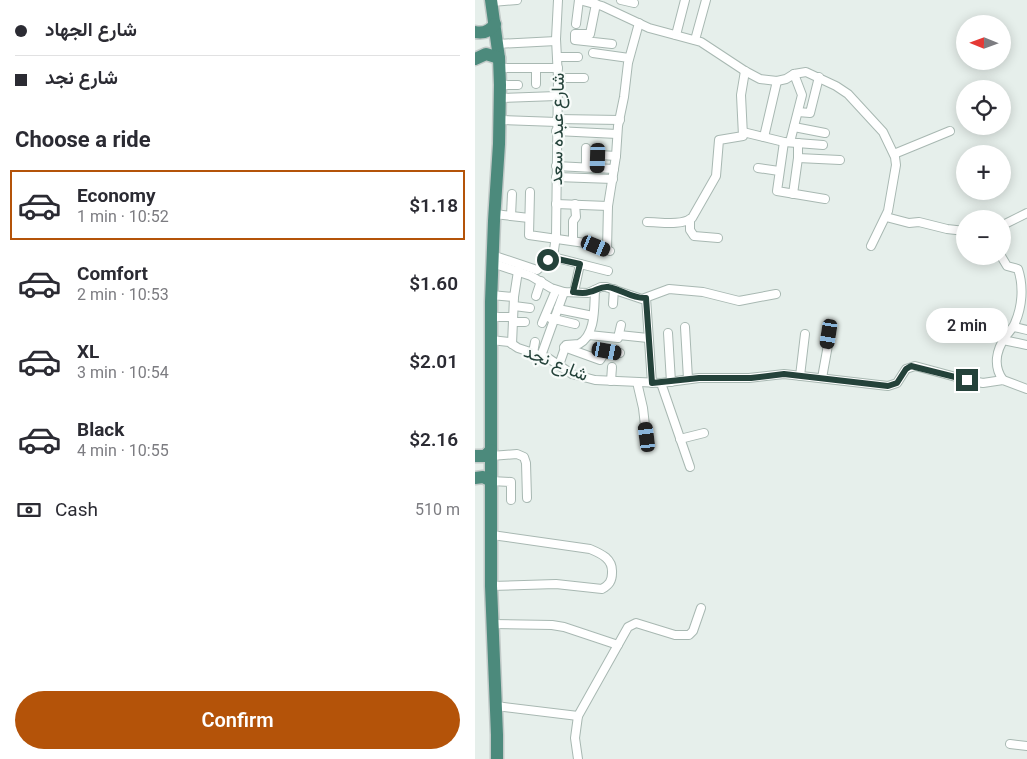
<!DOCTYPE html>
<meta charset="utf-8">
<style>
:root{--surface:#fff;--page:#f2f2f3;--text:#2b2b33;--muted:#7c7c81;--line:#e1e1e2;--accent:#b45309}
body{margin:0;font-family:Roboto,Vazirmatn,sans-serif;background:var(--page);color:var(--text);height:100vh;display:flex;flex-direction:column;font-size:19px;white-space:nowrap}
*{box-sizing:border-box;margin:0}
p{font-size:16px;color:var(--muted)}
.icon{flex:none;width:28px;height:28px;fill:none;stroke:currentColor;stroke-width:2;stroke-linecap:round;stroke-linejoin:round}
.map{position:relative;flex:1;overflow:hidden}
.sheet{display:flex;flex-direction:column;background:var(--surface);width:475px}
.sheet>*{flex:none}
.guide{display:grid;align-content:center;height:110px;padding:0 15px;background:var(--surface)}
.needle{width:32px;rotate:271deg}
.fabs{position:absolute;left:481px;top:15px;display:grid;gap:10px}
.fabs a{display:grid;place-items:center;width:55px;height:55px;border-radius:50%;background:var(--surface);box-shadow:0 2px 12px #0003;font-size:25px}
.end{position:absolute;width:22px;height:22px;margin:-11px;border:6px solid #24423a;background:#fff;box-shadow:0 0 0 2px #fff}
.from{border-radius:50%}
.bubble{position:absolute;height:35px;border-radius:18px;background:var(--surface);box-shadow:0 2px 12px #0003;font-size:16px;font-weight:600;line-height:35px;text-align:center}
.car{position:absolute;width:15px;height:30px;margin:-15px -8px;border-radius:6px;box-shadow:0 0 4px 1px #0007;background:linear-gradient(#222 24%,#8ab4d8 0 40%,#222 0 76%,#8ab4d8 0 86%,#222 0)}
.guide b{display:flex;align-items:center;gap:18px;height:48px;font-size:19px}
.guide b+b{border-top:1px solid var(--line)}
.guide i{width:12px;height:12px;background:var(--text)}
ul{padding:0;list-style:none}
li{display:flex;align-items:center;gap:15px;height:70px;margin:0 10px 8px;padding:0 5px;border:2px solid transparent;border-radius:0px}
li div{flex:1}
li b{display:block;font-size:19px}
li em{font-style:normal;font-weight:600}
li.active{border-color:var(--accent)}
li>.icon{width:45px;height:45px;stroke-width:1.5}
h2{padding:0 15px;font-size:22px;line-height:60px}
.pay{display:flex;align-items:center;gap:12px;height:55px;padding:0 15px;font-size:19px}
.pay p{margin-inline-start:auto}
.cta{display:flex;gap:10px;margin-top:auto;padding:10px 15px}
.cta a{flex:1;height:58px;border-radius:30px;background:var(--accent);color:#fff;font-size:20px;font-weight:600;line-height:58px;text-align:center}
main{display:flex;flex:1;min-height:0}
.map>svg:first-child{display:block}
</style>
<main>
<section class="sheet">
<div class="guide">
<b><i class="from"></i>شارع الجهاد</b>
<b><i></i>شارع نجد</b>
</div>
<h2>Choose a ride</h2>
<ul>
<li class="active"><svg class="icon" aria-label="car" viewBox="0 0 24 24"><path d="M5 17H2v-5l4-1 3-4h7l3 4 3 1v5h-3M9 17h6M6 11h13"/><circle cx="7" cy="17" r="2"/><circle cx="17" cy="17" r="2"/></svg><div><b>Economy</b><p>1 min · 10:52</p></div><em>$1.18</em></li>
<li><svg class="icon" aria-label="car" viewBox="0 0 24 24"><path d="M5 17H2v-5l4-1 3-4h7l3 4 3 1v5h-3M9 17h6M6 11h13"/><circle cx="7" cy="17" r="2"/><circle cx="17" cy="17" r="2"/></svg><div><b>Comfort</b><p>2 min · 10:53</p></div><em>$1.60</em></li>
<li><svg class="icon" aria-label="car" viewBox="0 0 24 24"><path d="M5 17H2v-5l4-1 3-4h7l3 4 3 1v5h-3M9 17h6M6 11h13"/><circle cx="7" cy="17" r="2"/><circle cx="17" cy="17" r="2"/></svg><div><b>XL</b><p>3 min · 10:54</p></div><em>$2.01</em></li>
<li><svg class="icon" aria-label="car" viewBox="0 0 24 24"><path d="M5 17H2v-5l4-1 3-4h7l3 4 3 1v5h-3M9 17h6M6 11h13"/><circle cx="7" cy="17" r="2"/><circle cx="17" cy="17" r="2"/></svg><div><b>Black</b><p>4 min · 10:55</p></div><em>$2.16</em></li>
</ul>
<div class="pay"><svg class="icon" aria-label="cash" viewBox="0 0 24 24"><path d="M3 7h18v10H3z"/><circle cx="12" cy="12" r="2"/></svg>Cash<p>510 m</p></div>
<div class="cta"><a>Confirm</a></div>
</section>
<div class="map">
<svg width="552" height="759" viewBox="0 0 552 759">
<rect width="100%" height="100%" fill="#e6efeb"/>
<g fill="none" stroke-linecap="round" stroke-linejoin="round">
<g stroke="#a8b8b2" stroke-width="10">
<g id="minor">
<path d="M104,0L127,6L174,28L226,42L270,71L285,79L302,81L311,79L319,74L331,72L361,86L373,94L408,132L420,157L421,165L413,211L396,246"/>
<path d="M146,0L159,3"/>
<path d="M17,2L42,0"/>
<path d="M121,4L115,34H100V40L137,44"/>
<path d="M101,24L104,0"/>
<path d="M201,35L210,0"/>
<path d="M220,40L231,0"/>
<path d="M22,44L81,41"/>
<path d="M118,53L154,58"/>
<path d="M82,57H103"/>
<path d="M24,68H83"/>
<path d="M61,68V84"/>
<path d="M83,78H109"/>
<path d="M25,85H43"/>
<path d="M25,98L82,96"/>
<path d="M323,112L335,113L344,77"/>
<path d="M82,119L145,120"/>
<path d="M25,120L82,122"/>
<path d="M319,127L350,133"/>
<path d="M81,131L142,134"/>
<path d="M268,132L309,142L348,145"/>
<path d="M289,137L302,81"/>
<path d="M309,142L302,191L350,199"/>
<path d="M315,142L327,95L319,74"/>
<path d="M419,154L475,131"/>
<path d="M323,158L365,160"/>
<path d="M81,166L139,169"/>
<path d="M111,167V148"/>
<path d="M123,168V158L125,155L141,156"/>
<path d="M283,168L304,171"/>
<path d="M81,177L138,179"/>
<path d="M55,192L54,235L110,243L135,251"/>
<path d="M318,194L323,158V143"/>
<path d="M81,204L133,206"/>
<path d="M19,214L54,218"/>
<path d="M36,216L37,194"/>
<path d="M411,217L434,223L444,222L472,229L490,231"/>
<path d="M215,219V230L219,236L243,238"/>
<path d="M172,222C185,222 206,226 217,218L241,176L244,140L268,136L266,95L270,71"/>
<path d="M528,225L552,213"/>
<path d="M98,240V221L101,217L100,204"/>
<path d="M132,250L133,206L141,156L143,126L149,97L153,63L164,23"/>
<path d="M17,255L62,270L73,260L78,257L133,271"/>
<path d="M526,256L532,266L543,269C549,287 547,307 540,323C538,328 534,332 531,336C521,350 518,366 528,380"/>
<path d="M78,257L81,236L83,78L81,39L83,0"/>
<path d="M17,263L56,276L76,288L89,292L113,293L126,287H131L167,299L194,289L228,292L264,301L301,294"/>
<path d="M99,292L105,264"/>
<path d="M16,295L39,297"/>
<path d="M61,296L66,281"/>
<path d="M171,298L177,383"/>
<path d="M138,304L139,289"/>
<path d="M39,306L55,308"/>
<path d="M83,309L118,316"/>
<path d="M16,317H38"/>
<path d="M75,318L100,324"/>
<path d="M38,322H50"/>
<path d="M67,323L81,290"/>
<path d="M210,327L213,379"/>
<path d="M539,327L552,330"/>
<path d="M193,333L196,382"/>
<path d="M114,335L143,338L146,325"/>
<path d="M144,335L173,338"/>
<path d="M16,340L34,342L43,348L73,358L97,374L120,380L186,383L224,378H274L309,374L413,386L422,383L431,369L440,366L492,380L508,383L528,380L552,389"/>
<path d="M528,340L552,345"/>
<path d="M37,344L39,297L43,271"/>
<path d="M89,347L125,360L131,351L145,353"/>
<path d="M58,353L60,342"/>
<path d="M66,356L89,292"/>
<path d="M84,365L91,345L104,344C121,335 119,307 120,290"/>
<path d="M325,376L330,334"/>
<path d="M347,378L355,334"/>
<path d="M136,381L137,367"/>
<path d="M162,382L168,408L172,443"/>
<path d="M186,383L215,467"/>
<path d="M205,439L229,433"/>
<path d="M16,456L42,454L49,457L51,463L52,498"/>
<path d="M16,481L36,482V500"/>
<path d="M16,586L81,584L127,589C134,585 137,581 137,573C138,559 127,554 115,549L17,535"/>
<path d="M17,624L77,625L89,627L143,645"/>
<path d="M21,706L103,716"/>
<path d="M535,744L552,746"/>
<path d="M103,759L100,738L103,716L153,627L161,623L200,635H214L218,631L226,608"/>
</g>
</g>
<g stroke="#c2cac8" stroke-width="15">
<g id="trunk">
<path d="M16,0L24,58L25,85L24,144L19,221L16,302V586L22,735V759"/>
<path d="M0,32C9,34 15,31 20,24"/>
<path d="M0,59L11,54L24,58"/>
<path d="M0,456H10L16,450"/>
<path d="M0,478L8,477L16,481"/>
</g>
</g>
<use href="#minor" stroke="#fff" stroke-width="8"/>
<use href="#trunk" stroke="#4c8a7c" stroke-width="12"/>
</g>
<g fill="none" stroke-linecap="round" stroke-linejoin="round">
<path stroke="#24423a" stroke-width="6" d="M73,260L78,258L105,264L98,292C104,293 109,294 114,292C122,291 125,286 133,287C146,289 157,299 171,298L177,383L224,378H276L309,374L413,386L422,383L431,369L436,366L492,380"/>
</g>
<g text-anchor="middle" stroke-width="4.5" stroke-linejoin="round" paint-order="stroke">
<g font-size="18" fill="#24423a" stroke="#f7fbf9">
<text transform="translate(82 129) rotate(-89)" y="6">شارع عبده سعد</text>
<text transform="translate(81 363) rotate(22)" y="6">شارع نجد</text>
</g>
</g>
</svg>
<div class="fabs">
<a><svg class="needle" viewBox="-14 -14 28 28"><path d="M0-13l5 13h-10z" fill="#e53935"/><path d="M0 13l5-13h-10z" fill="#7c7c81"/></svg></a>
<a><svg class="icon" aria-label="locate" viewBox="0 0 24 24"><circle cx="12" cy="12" r="6"/><path d="M12 2v4M12 18v4M2 12h4M18 12h4"/></svg></a>
<a>+</a>
<a>−</a>
</div>
<i class="end from" style="left:73px;top:260px"></i>
<i class="end" style="left:492px;top:380px"></i>
<div class="bubble" style="left:451px;top:308px;width:82px">2 min</div>
<i class="car" style="left:123px;top:158px;rotate:182deg"></i>
<i class="car" style="left:121px;top:246px;rotate:112deg"></i>
<i class="car" style="left:354px;top:334px;rotate:189deg"></i>
<i class="car" style="left:132px;top:351px;rotate:101deg"></i>
<i class="car" style="left:172px;top:437px;rotate:353deg"></i>
</div>
</main>
